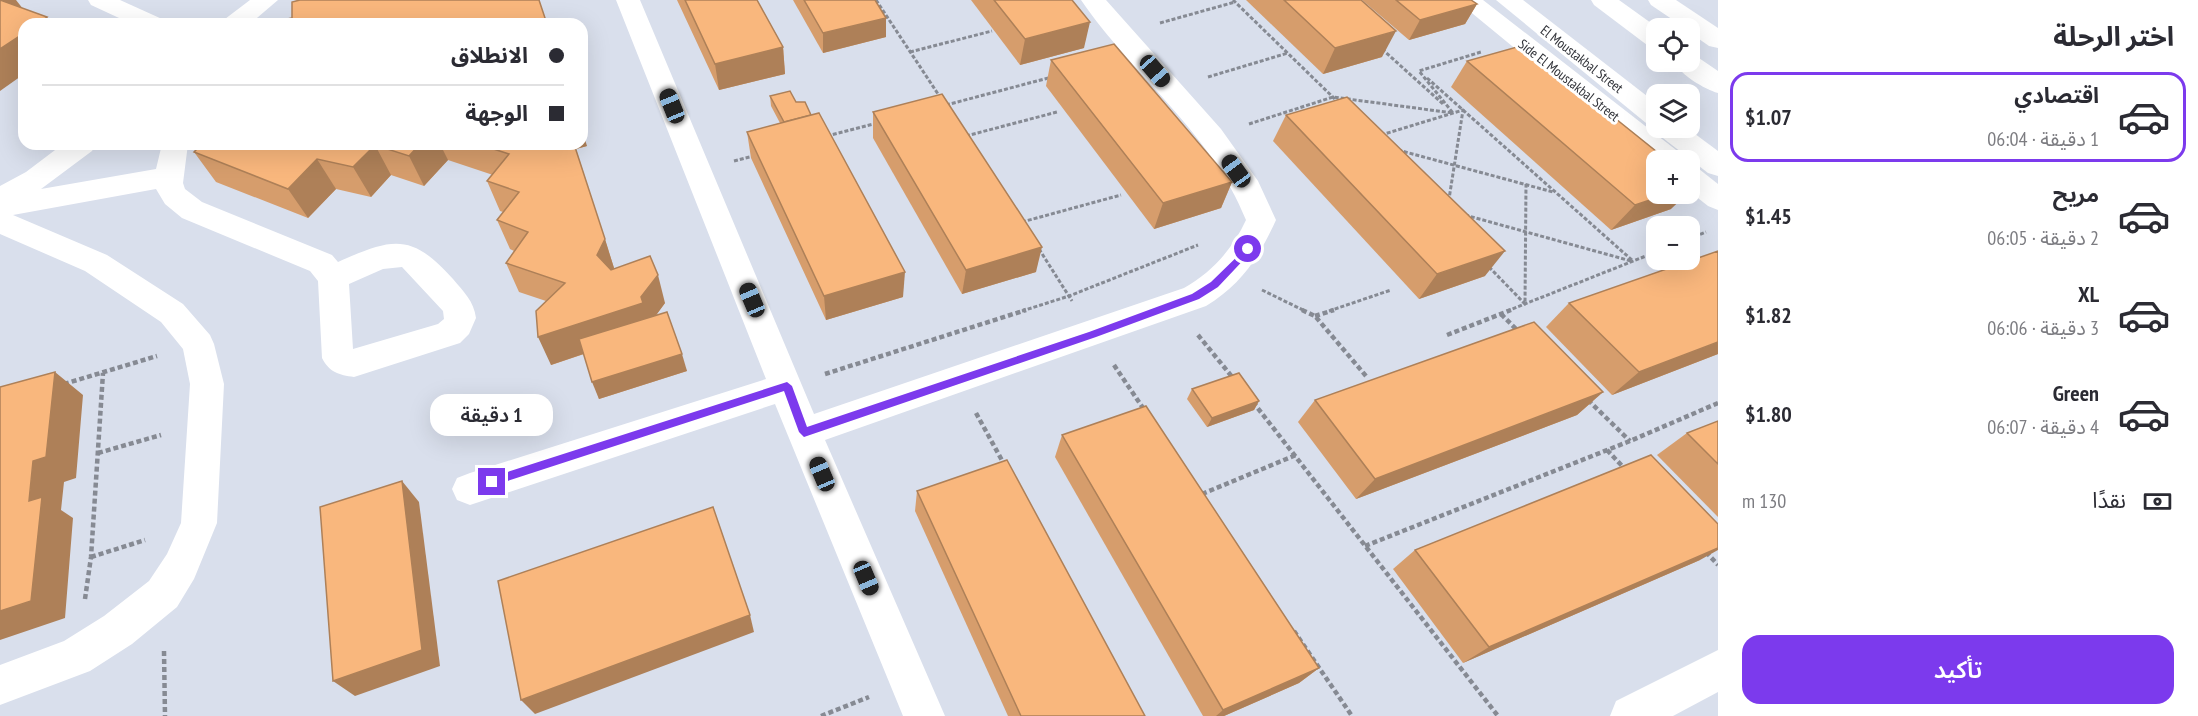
<!DOCTYPE html>
<html lang="ar">
<meta charset="utf-8">
<style>
:root{--surface:#fff;--page:#f7f7f7;--text:#2b2b33;--muted:#7c7c81;--line:#e1e1e2;--accent:#7c3aed}
body{margin:0;font-family:"PT Sans Narrow","Noto Sans Arabic",sans-serif;background:var(--page);color:var(--text);direction:rtl;height:100vh;display:flex;flex-direction:column;font-size:22px;white-space:nowrap}
*{box-sizing:border-box;margin:0}
p{font-size:20px;color:var(--muted)}
.icon{flex:none;width:33px;height:33px;fill:none;stroke:currentColor;stroke-width:2;stroke-linecap:round;stroke-linejoin:round}
.map{position:relative;flex:1;overflow:hidden;direction:ltr}
.details{display:flex;flex-direction:column;background:var(--surface);width:480px}
.details>*{flex:none}
.guide{position:absolute;left:18px;top:18px;width:570px;height:132px;border-radius:18px;box-shadow:0 6px 24px #0002;direction:rtl;display:grid;align-content:center;height:132px;padding:0 24px;background:var(--surface)}
.buttons{position:absolute;left:1646px;top:18px;display:grid;gap:12px}
.buttons a{display:grid;place-items:center;width:54px;height:54px;border-radius:12px;background:var(--surface);box-shadow:0 6px 24px #0002;font-size:30px}
.end{position:absolute;width:27px;height:27px;margin:-14px;border:8px solid #7c3aed;background:#fff;box-shadow:0 0 0 3px #fff}
.from{border-radius:50%}
.bubble{position:absolute;height:42px;border-radius:18px;background:var(--surface);box-shadow:0 6px 24px #0002;font-size:20px;font-weight:600;line-height:42px;text-align:center;direction:rtl}
.car{position:absolute;width:18px;height:36px;margin:-18px -9px;border-radius:8px;box-shadow:0 0 4px 2px #0007;background:linear-gradient(#222 24%,#8ab4d8 0 40%,#222 0 76%,#8ab4d8 0 86%,#222 0)}
.guide b{display:flex;align-items:center;gap:21px;height:57px;font-size:22px}
.guide b+b{border-top:2px solid var(--line)}
.guide i{width:15px;height:15px;background:var(--text)}
ul{padding:0;list-style:none}
li{display:flex;align-items:center;gap:18px;height:90px;margin:0 12px 9px;padding:0 12px;border:3px solid transparent;border-radius:18px}
li div{flex:1}
li b{display:block;font-size:22px}
li em{font-style:normal;font-weight:600}
li.active{border-color:var(--accent)}
li>.icon{width:54px;height:54px;stroke-width:1.5}
h2{padding:0 24px;font-size:27px;line-height:72px}
.pay{display:flex;align-items:center;gap:15px;height:66px;padding:0 24px;font-size:22px}
.pay p{margin-inline-start:auto}
.cta{display:flex;gap:12px;margin-top:auto;padding:12px 24px}
.cta a{flex:1;height:69px;border-radius:18px;background:var(--accent);color:#fff;font-size:24px;font-weight:600;line-height:69px;text-align:center}
main{display:flex;flex:1;min-height:0}
.map>svg:first-child{display:block}
</style>
<main>
<section class="details">
<h2>اختر الرحلة</h2>
<ul>
<li class="active"><svg class="icon" aria-label="car" viewBox="0 0 24 24"><path d="M5 17H2v-5l4-1 3-4h7l3 4 3 1v5h-3M9 17h6M6 11h13"/><circle cx="7" cy="17" r="2"/><circle cx="17" cy="17" r="2"/></svg><div><b>اقتصادي</b><p>1 دقيقة · 06:04</p></div><em>$1.07</em></li>
<li><svg class="icon" aria-label="car" viewBox="0 0 24 24"><path d="M5 17H2v-5l4-1 3-4h7l3 4 3 1v5h-3M9 17h6M6 11h13"/><circle cx="7" cy="17" r="2"/><circle cx="17" cy="17" r="2"/></svg><div><b>مريح</b><p>2 دقيقة · 06:05</p></div><em>$1.45</em></li>
<li><svg class="icon" aria-label="car" viewBox="0 0 24 24"><path d="M5 17H2v-5l4-1 3-4h7l3 4 3 1v5h-3M9 17h6M6 11h13"/><circle cx="7" cy="17" r="2"/><circle cx="17" cy="17" r="2"/></svg><div><b>XL</b><p>3 دقيقة · 06:06</p></div><em>$1.82</em></li>
<li><svg class="icon" aria-label="car" viewBox="0 0 24 24"><path d="M5 17H2v-5l4-1 3-4h7l3 4 3 1v5h-3M9 17h6M6 11h13"/><circle cx="7" cy="17" r="2"/><circle cx="17" cy="17" r="2"/></svg><div><b>Green</b><p>4 دقيقة · 06:07</p></div><em>$1.80</em></li>
</ul>
<div class="pay"><svg class="icon" aria-label="cash" viewBox="0 0 24 24"><path d="M3 7h18v10H3z"/><circle cx="12" cy="12" r="2"/></svg>نقدًا<p>130 m</p></div>
<div class="cta"><a>تأكيد</a></div>
</section>
<div class="map">
<svg width="1718" height="716" viewBox="0 0 1718 716">
<rect width="100%" height="100%" fill="#d9dfec"/>
<g fill="none" stroke-linecap="round" stroke-linejoin="round">
<g stroke="#868a93" stroke-width="3" stroke-dasharray="4 2" stroke-linecap="butt">
<path d="M876,0L940,97"/>
<path d="M1233,0L1340,104"/>
<path d="M1160,23L1235,2"/>
<path d="M1382,49L1443,104"/>
<path d="M910,52L992,31"/>
<path d="M1208,77L1288,53"/>
<path d="M1427,78L1633,261"/>
<path d="M946,105L1052,77"/>
<path d="M1249,124L1333,97L1453,113L1419,71L1481,52"/>
<path d="M1381,135L1463,110L1449,199"/>
<path d="M827,136L877,123"/>
<path d="M966,136L1057,112"/>
<path d="M1398,150L1553,192"/>
<path d="M734,161L753,156"/>
<path d="M1465,215L1631,261"/>
<path d="M1022,222L1121,195"/>
<path d="M1689,239L1706,232"/>
<path d="M1039,249L1072,301"/>
<path d="M1489,267L1525,304L1526,184"/>
<path d="M1262,290L1305,311"/>
<path d="M1022,311L1069,296L1198,245"/>
<path d="M1329,311L1391,290"/>
<path d="M1507,311L1656,252"/>
</g>
<g stroke="#868a93" stroke-width="4.5" stroke-dasharray="5 3" stroke-linecap="butt">
<path d="M1302,310L1315,316L1366,376"/>
<path d="M1501,314L1518,331"/>
<path d="M1315,316L1334,310"/>
<path d="M1198,335L1233,378"/>
<path d="M1447,335L1511,310"/>
<path d="M1114,365L1145,411"/>
<path d="M825,374L1026,310"/>
<path d="M64,384L157,356"/>
<path d="M1588,400L1630,441"/>
<path d="M1253,402L1498,716"/>
<path d="M976,413L1004,464"/>
<path d="M1607,450L1625,469"/>
<path d="M98,453L161,435"/>
<path d="M1202,494L1296,455"/>
<path d="M1365,546L1630,441L1718,403"/>
<path d="M1706,552L1718,565"/>
<path d="M91,557L145,540"/>
<path d="M85,599L91,557L103,373"/>
<path d="M1294,631L1352,716"/>
<path d="M164,651L165,716"/>
<path d="M821,716L869,697"/>
</g>
<g fill="#fff" fill-rule="evenodd">
<path d="M88,0H120L162,19L165,24H132L91,5Z"/>
<path d="M250,0H278L250,24H222L225,19Z"/>
<path d="M616,0H640L814,414L1184,288C1212,272 1232,250 1246,220C1212,133 1133,76 1081,0H1106L1221,129L1258,181L1276,220C1259,257 1242,284 1206,306L825,440L945,716H903L775,404L470,505L457,500L452,489L457,478L470,473L766,379Z"/>
<path d="M1456,0H1483L1680,153L1684,160H1656V164Z"/>
<path d="M1496,0H1523L1656,103V126L1646,123Z"/>
<path d="M1591,0H1619L1658,28H1656V47L1647,45L1594,5Z"/>
<path d="M1648,0H1676L1718,28V48L1709,46L1689,32V28H1685L1651,5Z"/>
<path d="M1689,54L1696,56L1718,71V93C1704,89 1681,75 1674,62H1689Z"/>
<path d="M1656,127L1687,128L1718,151V176L1708,173L1659,135Z"/>
<path d="M63,144H96L92,151L41,189L156,169L162,144H188L183,183L185,189L202,202L332,255L338,262C392,238 411,232 453,279C463,291 474,301 476,318L469,334L460,343L354,377C339,375 329,372 322,358L318,281L310,271L182,218L165,204L156,189L13,215L107,255L183,304L210,335L214,344L224,384L217,523L194,579L177,607L132,644L90,671L0,705V665L64,641L104,616L149,581L167,554L181,523L190,384L183,349L161,322L85,271L0,234V186L26,172ZM402,267L443,311L444,319L438,324L353,349L349,284L383,269Z"/>
<path d="M1689,166L1699,169L1718,184V210L1708,206L1689,191Z"/>
<path d="M1718,650V692L1673,716H1610L1616,701Z"/>
</g>
</g>
<g fill="#d69d6c">
<path d="M677,0H757L783,47L785,74L719,90Z"/>
<path d="M793,0H875L886,37L823,53Z"/>
<path d="M971,0H1072L1084,48L1020,65Z"/>
<path d="M1246,0H1361L1382,57L1323,74Z"/>
<path d="M1362,0H1471L1477,4L1465,24L1409,40Z"/>
<path d="M1051,60L1232,182L1221,208L1154,229L1046,86Z"/>
<path d="M1467,61L1671,209L1611,230L1451,87Z"/>
<path d="M770,96L796,102L811,115L903,297L826,320L751,158L747,132L780,123L771,106Z"/>
<path d="M873,112L1036,272L962,294L873,138Z"/>
<path d="M1286,115L1485,276L1419,299L1273,141Z"/>
<path d="M202,144H582L587,146L576,149L614,268V269L665,303L656,315L687,371L599,399L584,354L551,365L546,301L519,292L506,263L514,251L510,249L497,220L503,212L500,211L487,181L493,175L448,160L424,186L391,175L371,197L336,189L308,218L216,182L194,152Z"/>
<path d="M1569,303L1718,354L1612,395L1546,327Z"/>
<path d="M1192,389L1259,401L1254,410L1207,427L1187,399Z"/>
<path d="M1603,392L1577,415L1356,499L1298,422L1315,400Z"/>
<path d="M1718,421V517L1657,455L1687,433Z"/>
<path d="M1062,435L1319,668L1299,683L1224,716H1203L1055,457Z"/>
<path d="M917,491L1145,716H1008L915,511Z"/>
<path d="M1415,550L1700,560L1463,663L1393,569Z"/>
</g>
<g fill="#ae8058">
<path d="M0,0H16L31,19Z"/>
<path d="M1477,4L1465,24L1409,40L1420,20Z"/>
<path d="M47,17L53,24H37Z"/>
<path d="M886,18V37L823,53V33Z"/>
<path d="M1090,22L1084,48L1020,65L1025,39Z"/>
<path d="M1396,31L1382,57L1323,74L1335,48Z"/>
<path d="M24,33V74L0,91V49Z"/>
<path d="M783,47L785,74L719,90L715,64Z"/>
<path d="M582,130L587,146L576,149L574,144H582Z"/>
<path d="M420,144H440L448,160L424,186L409,156Z"/>
<path d="M375,145L391,175L371,197L353,167Z"/>
<path d="M317,159L336,189L308,218L288,189Z"/>
<path d="M1232,182L1221,208L1154,229L1163,203Z"/>
<path d="M1696,184L1689,191V186Z"/>
<path d="M1668,194H1687L1671,209L1611,230L1635,205Z"/>
<path d="M605,239L614,268L607,284L597,255Z"/>
<path d="M1042,247L1036,272L962,294L966,270Z"/>
<path d="M1505,251L1485,276L1419,299L1437,274Z"/>
<path d="M905,272L903,297L826,320L824,296Z"/>
<path d="M658,275L665,303L649,325L651,331L551,365L538,337L641,297Z"/>
<path d="M1718,342V354L1612,395L1639,372Z"/>
<path d="M682,354L687,371L599,399L592,382Z"/>
<path d="M55,372L83,395L76,478L64,482L61,510L73,518L65,618L0,640V642V611L29,501L33,461Z"/>
<path d="M1603,392L1577,415L1356,499L1375,479Z"/>
<path d="M1259,401L1254,410L1207,427L1212,418Z"/>
<path d="M402,481L419,502L440,666L355,696L333,681Z"/>
<path d="M1718,548V550L1700,560L1463,663L1489,647Z"/>
<path d="M750,615L754,632L535,714L521,700Z"/>
<path d="M1319,668L1299,683L1224,716H1216L1223,710Z"/>
</g>
<g fill="#f9b77d" stroke="#ae8058" stroke-width="1.5">
<path d="M0,0L47,17L37,24H24V33L0,49Z"/>
<path d="M300,0H539L547,24H263L292,18V2Z"/>
<path d="M685,0H757L783,47L715,64Z"/>
<path d="M804,0H875L886,18L823,33Z"/>
<path d="M994,0H1072L1090,22L1025,39Z"/>
<path d="M1284,0H1361L1396,31L1335,48Z"/>
<path d="M1396,0H1471L1477,4L1420,20Z"/>
<path d="M1114,44L1232,182L1163,203L1051,60Z"/>
<path d="M1524,45L1667,160H1656V194H1668L1635,205L1467,61Z"/>
<path d="M790,91L796,102H805L811,115L784,122L770,96Z"/>
<path d="M942,94L1042,247L966,270L873,112Z"/>
<path d="M1347,97L1505,251L1437,274L1286,115Z"/>
<path d="M819,113L905,272L824,296L747,132Z"/>
<path d="M202,144H420L409,156L375,145L353,167L317,159L288,189L194,152Z"/>
<path d="M478,144H574L605,239L597,255L611,270L650,256L658,275L641,297L643,303L538,337L536,311L565,283L506,263L528,232L497,220L519,192L487,181L509,154Z"/>
<path d="M1689,178L1696,184L1689,186Z"/>
<path d="M1718,251V342L1639,372L1569,303Z"/>
<path d="M667,312L682,354L592,382L579,339Z"/>
<path d="M1534,322L1603,392L1375,479L1315,400Z"/>
<path d="M55,372L46,457L33,461L29,501L42,497L31,601L0,611V387Z"/>
<path d="M1239,373L1259,401L1212,418L1192,389Z"/>
<path d="M1146,406L1319,668L1223,710L1062,435Z"/>
<path d="M1718,421V464L1687,433Z"/>
<path d="M1651,455L1718,524V548L1489,647L1415,550Z"/>
<path d="M1007,460L1145,716H1021L917,491Z"/>
<path d="M402,481L422,650L333,681L320,507Z"/>
<path d="M713,507L750,615L521,700L498,581Z"/>
</g>
<path fill="#7c3aed" d="M1248,246L1251,247V252L1218,287L1199,299L1096,337L804,437L799,432L784,391L492,486L487,482L492,477L787,382L792,386L807,427L1089,332L1192,294L1211,282Z"/>
<g text-anchor="middle" stroke-width="6" stroke-linejoin="round" paint-order="stroke">
<g font-size="14" fill="#303238" stroke="#fff">
<text transform="translate(1582 59) rotate(38)" y="5">El Moustakbal Street</text>
<text transform="translate(1569 80) rotate(38)" y="5">Side El Moustakbal Street</text>
</g>
</g>
</svg>
<div class="buttons">
<a><svg class="icon" aria-label="locate" viewBox="0 0 24 24"><circle cx="12" cy="12" r="6"/><path d="M12 2v4M12 18v4M2 12h4M18 12h4"/></svg></a>
<a><svg class="icon" aria-label="layers" viewBox="0 0 24 24"><path d="M12 4l9 5-9 5-9-5zM3 14l9 5 9-5"/></svg></a>
<a>+</a>
<a>−</a>
</div>
<i class="end from" style="left:1248px;top:249px"></i>
<i class="end" style="left:492px;top:482px"></i>
<div class="bubble" style="left:430px;top:394px;width:123px">1 دقيقة</div>
<i class="car" style="left:1155px;top:71px;rotate:139deg"></i>
<i class="car" style="left:672px;top:106px;rotate:338deg"></i>
<i class="car" style="left:1236px;top:171px;rotate:324deg"></i>
<i class="car" style="left:752px;top:300px;rotate:337deg"></i>
<i class="car" style="left:822px;top:474px;rotate:337deg"></i>
<i class="car" style="left:866px;top:578px;rotate:157deg"></i>
<div class="guide">
<b><i class="from"></i>الانطلاق</b>
<b><i></i>الوجهة</b>
</div>
</div>
</main>
